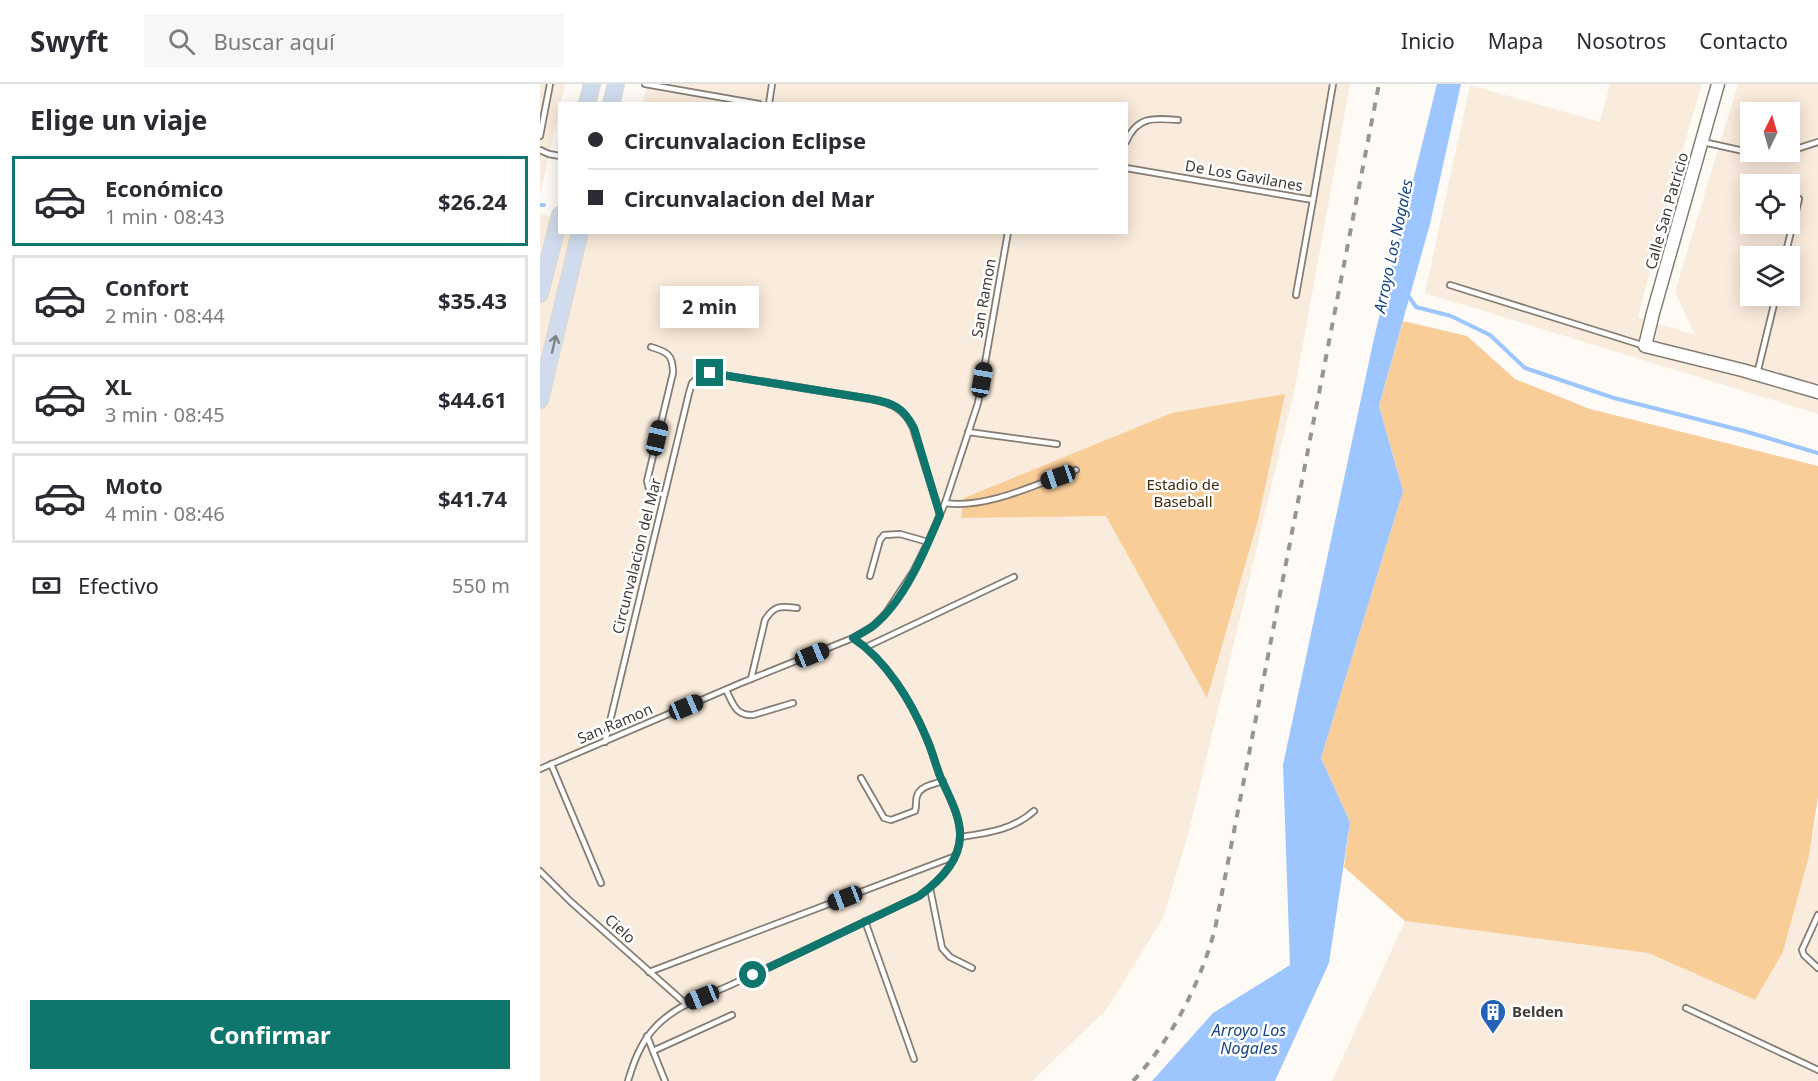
<!DOCTYPE html>
<html lang="es">
<meta charset="utf-8">
<style>
:root{--surface:#fff;--page:#f7f7f7;--text:#2b2b33;--muted:#7c7c81;--line:#e1e1e2;--accent:#0f766e}
body{margin:0;font-family:"Noto Sans",sans-serif;background:var(--page);color:var(--text);height:100vh;display:flex;flex-direction:column;font-size:22px;white-space:nowrap}
*{box-sizing:border-box;margin:0}
p{font-size:20px;color:var(--muted)}
.icon{flex:none;width:33px;height:33px;fill:none;stroke:currentColor;stroke-width:2;stroke-linecap:round;stroke-linejoin:round}
.map{position:relative;flex:1;overflow:hidden}
.panel{display:flex;flex-direction:column;background:var(--surface);width:540px}
.panel>*{flex:none}
.top-card{position:absolute;left:18px;top:18px;width:570px;height:132px;border-radius:0px;box-shadow:0 3px 15px #0003;display:grid;align-content:center;height:132px;padding:0 30px;background:var(--surface)}
.needle{width:39px;rotate:5deg}
.controls{position:absolute;left:1200px;top:18px;display:grid;gap:12px}
.controls a{display:grid;place-items:center;width:60px;height:60px;border-radius:0px;background:var(--surface);box-shadow:0 3px 15px #0003;font-size:30px}
.end{position:absolute;width:27px;height:27px;margin:-14px;border:8px solid #0f766e;background:#fff;box-shadow:0 0 0 3px #fff}
.from{border-radius:50%}
.bubble{position:absolute;height:42px;border-radius:0px;background:var(--surface);box-shadow:0 3px 15px #0003;font-size:20px;font-weight:700;line-height:42px;text-align:center}
.car{position:absolute;width:18px;height:36px;margin:-18px -9px;border-radius:8px;box-shadow:0 0 4px 2px #0007;background:linear-gradient(#222 24%,#8ab4d8 0 40%,#222 0 76%,#8ab4d8 0 86%,#222 0)}
.top-card b{display:flex;align-items:center;gap:21px;height:57px;font-size:22px}
.top-card b+b{border-top:2px solid var(--line)}
.top-card i{width:15px;height:15px;background:var(--text)}
ul{padding:0;list-style:none}
li{display:flex;align-items:center;gap:18px;height:90px;margin:0 12px 9px;padding:0 18px;border:3px solid var(--line);border-radius:0px}
li div{flex:1}
li b{display:block;font-size:22px}
li em{font-style:normal;font-weight:700}
li.active{border-color:var(--accent)}
li>.icon{width:54px;height:54px;stroke-width:1.5}
h2{padding:0 30px;font-size:27px;line-height:72px}
.pay{display:flex;align-items:center;gap:15px;height:66px;padding:0 30px;font-size:22px}
.pay p{margin-inline-start:auto}
.button{display:flex;gap:12px;margin-top:auto;padding:12px 30px}
.button a{flex:1;height:69px;border-radius:0px;background:var(--accent);color:#fff;font-size:24px;font-weight:700;line-height:69px;text-align:center}
header{display:flex;align-items:center;gap:36px;box-sizing:border-box;height:84px;padding:0 30px;background:var(--surface);border-bottom:2px solid var(--line)}
header strong{font-size:28px}
nav{display:flex;gap:33px;margin-inline-start:auto;font-size:21px}
.search{width:420px;height:54px;background:var(--page);display:flex;align-items:center;gap:15px;box-sizing:border-box;padding:0 21px;border-radius:0px;color:var(--muted);font-size:22px}
main{display:flex;flex:1;min-height:0}
.map>svg:first-child{display:block}
</style>
<header>
<strong>Swyft</strong>
<div class="search"><svg class="icon" aria-label="search" viewBox="0 0 24 24"><circle cx="10" cy="10" r="6"/><path d="M15 15l6 6"/></svg>Buscar aquí</div>
<nav><a>Inicio</a><a>Mapa</a><a>Nosotros</a><a>Contacto</a></nav>
</header>
<main>
<section class="panel">
<h2>Elige un viaje</h2>
<ul>
<li class="active"><svg class="icon" aria-label="car" viewBox="0 0 24 24"><path d="M5 17H2v-5l4-1 3-4h7l3 4 3 1v5h-3M9 17h6M6 11h13"/><circle cx="7" cy="17" r="2"/><circle cx="17" cy="17" r="2"/></svg><div><b>Económico</b><p>1 min · 08:43</p></div><em>$26.24</em></li>
<li><svg class="icon" aria-label="car" viewBox="0 0 24 24"><path d="M5 17H2v-5l4-1 3-4h7l3 4 3 1v5h-3M9 17h6M6 11h13"/><circle cx="7" cy="17" r="2"/><circle cx="17" cy="17" r="2"/></svg><div><b>Confort</b><p>2 min · 08:44</p></div><em>$35.43</em></li>
<li><svg class="icon" aria-label="car" viewBox="0 0 24 24"><path d="M5 17H2v-5l4-1 3-4h7l3 4 3 1v5h-3M9 17h6M6 11h13"/><circle cx="7" cy="17" r="2"/><circle cx="17" cy="17" r="2"/></svg><div><b>XL</b><p>3 min · 08:45</p></div><em>$44.61</em></li>
<li><svg class="icon" aria-label="car" viewBox="0 0 24 24"><path d="M5 17H2v-5l4-1 3-4h7l3 4 3 1v5h-3M9 17h6M6 11h13"/><circle cx="7" cy="17" r="2"/><circle cx="17" cy="17" r="2"/></svg><div><b>Moto</b><p>4 min · 08:46</p></div><em>$41.74</em></li>
</ul>
<div class="pay"><svg class="icon" aria-label="cash" viewBox="0 0 24 24"><path d="M3 7h18v10H3z"/><circle cx="12" cy="12" r="2"/></svg>Efectivo<p>550 m</p></div>
<div class="button"><a>Confirmar</a></div>
</section>
<div class="map">
<svg width="1278" height="997" viewBox="0 0 1278 997">
<rect width="100%" height="100%" fill="#fefaf6"/>
<g fill="#faecdc" fill-rule="evenodd">
<path d="M0,0H25L0,111Z"/>
<path d="M108,0H810L755,304L648,751L623,834L567,925L492,997H0V130L19,134L20,148H586V20L102,19Z"/>
<path d="M1070,0H1162L1144,61L1098,233L1155,251L1135,208L1198,0H1278V330L885,209L930,1L1060,38ZM1210,28H1250V68H1210ZM1210,100H1250V140H1210ZM1210,172H1250V212H1210Z"/>
<path d="M1278,729V997H792L865,837L1108,869L1215,916L1243,868L1269,772Z"/>
</g>
<g fill="#f9cd98">
<path d="M863,237L927,252L975,295L1050,325L1278,382V713L1269,772L1243,868L1215,916L1108,869L865,837L804,783L810,738L781,674L863,407L839,322Z"/>
<path d="M745,310L718,436L667,614L566,432L421,434L424,414L632,329Z"/>
</g>
<path fill="#9ec6fe" d="M897,0H921L890,140L839,322L863,407L781,674L810,738L789,879L735,997H612L673,929L750,881L743,681L834,254Z"/>
<g fill="none" stroke-linecap="round" stroke-linejoin="round">
<g stroke="#9ec6fe" stroke-width="4">
<path d="M0,121H4"/>
<path d="M867,210L876,223L911,232L950,251L985,284L1074,314L1204,347L1278,369"/>
</g>
<g stroke="#847c73" stroke-width="8">
<g id="service">
<path d="M105,0L219,20"/>
<path d="M229,20L232,0"/>
<path d="M0,52L10,0"/>
<path d="M586,58C597,32 614,34 638,36"/>
<path d="M1163,58L1231,73L1278,58"/>
<path d="M0,66L9,70L20,72"/>
<path d="M586,84L773,116L793,0"/>
<path d="M1245,172L1259,115"/>
<path d="M910,201L1105,262"/>
<path d="M756,211L773,116"/>
<path d="M111,263C128,268 133,271 133,289L107,397L109,405L124,411"/>
<path d="M1217,290L1236,212"/>
<path d="M428,348L517,360"/>
<path d="M405,419C446,425 497,400 536,386"/>
<path d="M330,492L340,456L344,451L360,450L388,458"/>
<path d="M326,563L474,493"/>
<path d="M211,595L225,536C234,521 241,522 257,524"/>
<path d="M186,606C193,619 195,632 213,631L253,619"/>
<path d="M65,658L149,309L152,299L162,289H170L331,315C351,319 364,324 373,344L400,430"/>
<path d="M11,680L61,799"/>
<path d="M0,685L201,599L313,554L333,542L346,529L373,488L388,458L405,419L438,319L468,148"/>
<path d="M321,694L344,734L351,736L375,727C377,722 375,717 377,712C380,702 394,700 403,697"/>
<path d="M420,753C447,749 473,746 494,727"/>
<path d="M0,787L30,817L146,920"/>
<path d="M390,804L402,864L410,873L432,884"/>
<path d="M1278,831L1262,866L1264,871L1278,884"/>
<path d="M325,837L374,975"/>
<path d="M109,888L413,773"/>
<path d="M1146,924L1278,986"/>
<path d="M107,952L125,997"/>
<path d="M113,967L192,931"/>
<path d="M88,997C95,973 104,951 124,935C145,917 173,910 197,898C258,870 318,841 379,812C397,799 419,778 420,753C421,733 408,710 400,692C395,679 392,666 386,653C371,617 346,576 313,554"/>
</g>
</g>
<g stroke="#847c73" stroke-width="15">
<path id="tertiary" d="M1178,0L1113,229L1105,262L1202,286L1278,308"/>
</g>
<g stroke="#d9d8d7" stroke-width="18">
<g id="trunk">
<path d="M47,20L52,0"/>
<path d="M71,20L76,0"/>
<path d="M0,210L20,131"/>
<path d="M0,316L40,148"/>
</g>
</g>
<use href="#service" stroke="#fff" stroke-width="4.5"/>
<use href="#tertiary" stroke="#fff" stroke-width="12"/>
<use href="#trunk" stroke="#d0dcee" stroke-width="15"/>
<path stroke="#989490" stroke-width="4" stroke-dasharray="8 8" stroke-linecap="butt" d="M593,997C632,955 660,900 675,845L839,0"/>
</g>
<defs><path id="oneway-shaft" d="M-6 0H5M1.5-3L5.5 0L1.5 3" fill="none" stroke-width="1.6" stroke-linecap="round" stroke-linejoin="round" transform="scale(1.5)"/></defs>
<use stroke="#808389" href="#oneway-shaft" transform="translate(14 260) rotate(-77)"/>
<g fill="none" stroke-linecap="round" stroke-linejoin="round">
<path stroke="#0f766e" stroke-width="8" d="M170,289L331,315C353,319 363,323 374,344L400,431C385,467 364,518 333,542C327,547 319,550 313,554C346,576 371,617 386,653C392,666 395,679 400,692C408,711 421,732 420,753C419,778 397,799 379,812L213,891"/>
</g>
<defs>
<g id="building-pin" transform="scale(1.35)"><path d="M0 17L-7.5 6A9.5 9.5 0 1 1 7.5 6Z" fill="#2362b4" stroke="#fff"/><path d="M-4-6H4V6H1V3H-1V6H-4ZM-2.5-4.3h1.7v1.8h-1.7ZM.8-4.3h1.7v1.8H.8ZM-2.5-1h1.7V.8h-1.7ZM.8-1h1.7V.8H.8Z" fill="#fff"/></g>
</defs>
<g fill-rule="evenodd">
<use href="#building-pin" x="953" y="928"/>
</g>
<g text-anchor="middle" stroke-width="5" stroke-linejoin="round" paint-order="stroke">
<g font-size="15" fill="#3f3b37" stroke="#fff">
<text transform="translate(704 92) rotate(10)" y="5">De Los Gavilanes</text>
<text transform="translate(1127 127) rotate(-74)" y="5">Calle San Patricio</text>
<text transform="translate(444 214) rotate(-80)" y="5">San Ramon</text>
<text transform="translate(97 472) rotate(-76)" y="5">Circunvalacion del Mar</text>
<text transform="translate(75 640) rotate(-23)" y="5">San Ramon</text>
<text transform="translate(80 845) rotate(42)" y="5">Cielo</text>
</g>
<g font-size="15" fill="#422b0a" stroke="#fff">
<text x="643" y="406">Estadio de<tspan x="643" dy="17">Baseball</tspan></text>
</g>
<g font-size="15" font-weight="bold" fill="#3f3b37" stroke="#fff" text-anchor="start">
<text x="972" y="933">Belden</text>
</g>
<g font-size="16" font-style="italic" fill="#164583" stroke="#fff">
<text transform="translate(853 162) rotate(-78)" y="6">Arroyo Los Nogales</text>
<text x="709" y="952">Arroyo Los<tspan x="709" dy="18">Nogales</tspan></text>
</g>
</g>
</svg>
<div class="controls">
<a><svg class="needle" viewBox="-14 -14 28 28"><path d="M0-13l5 13h-10z" fill="#e53935"/><path d="M0 13l5-13h-10z" fill="#7c7c81"/></svg></a>
<a><svg class="icon" aria-label="locate" viewBox="0 0 24 24"><circle cx="12" cy="12" r="6"/><path d="M12 2v4M12 18v4M2 12h4M18 12h4"/></svg></a>
<a><svg class="icon" aria-label="layers" viewBox="0 0 24 24"><path d="M12 4l9 5-9 5-9-5zM3 14l9 5 9-5"/></svg></a>
</div>
<i class="end from" style="left:213px;top:891px"></i>
<i class="end" style="left:170px;top:289px"></i>
<div class="bubble" style="left:120px;top:202px;width:99px">2 min</div>
<i class="car" style="left:442px;top:296px;rotate:10deg"></i>
<i class="car" style="left:117px;top:354px;rotate:13deg"></i>
<i class="car" style="left:518px;top:393px;rotate:251deg"></i>
<i class="car" style="left:272px;top:571px;rotate:68deg"></i>
<i class="car" style="left:146px;top:623px;rotate:67deg"></i>
<i class="car" style="left:305px;top:814px;rotate:249deg"></i>
<i class="car" style="left:162px;top:913px;rotate:248deg"></i>
<div class="top-card">
<b><i class="from"></i>Circunvalacion Eclipse</b>
<b><i></i>Circunvalacion del Mar</b>
</div>
</div>
</main>
